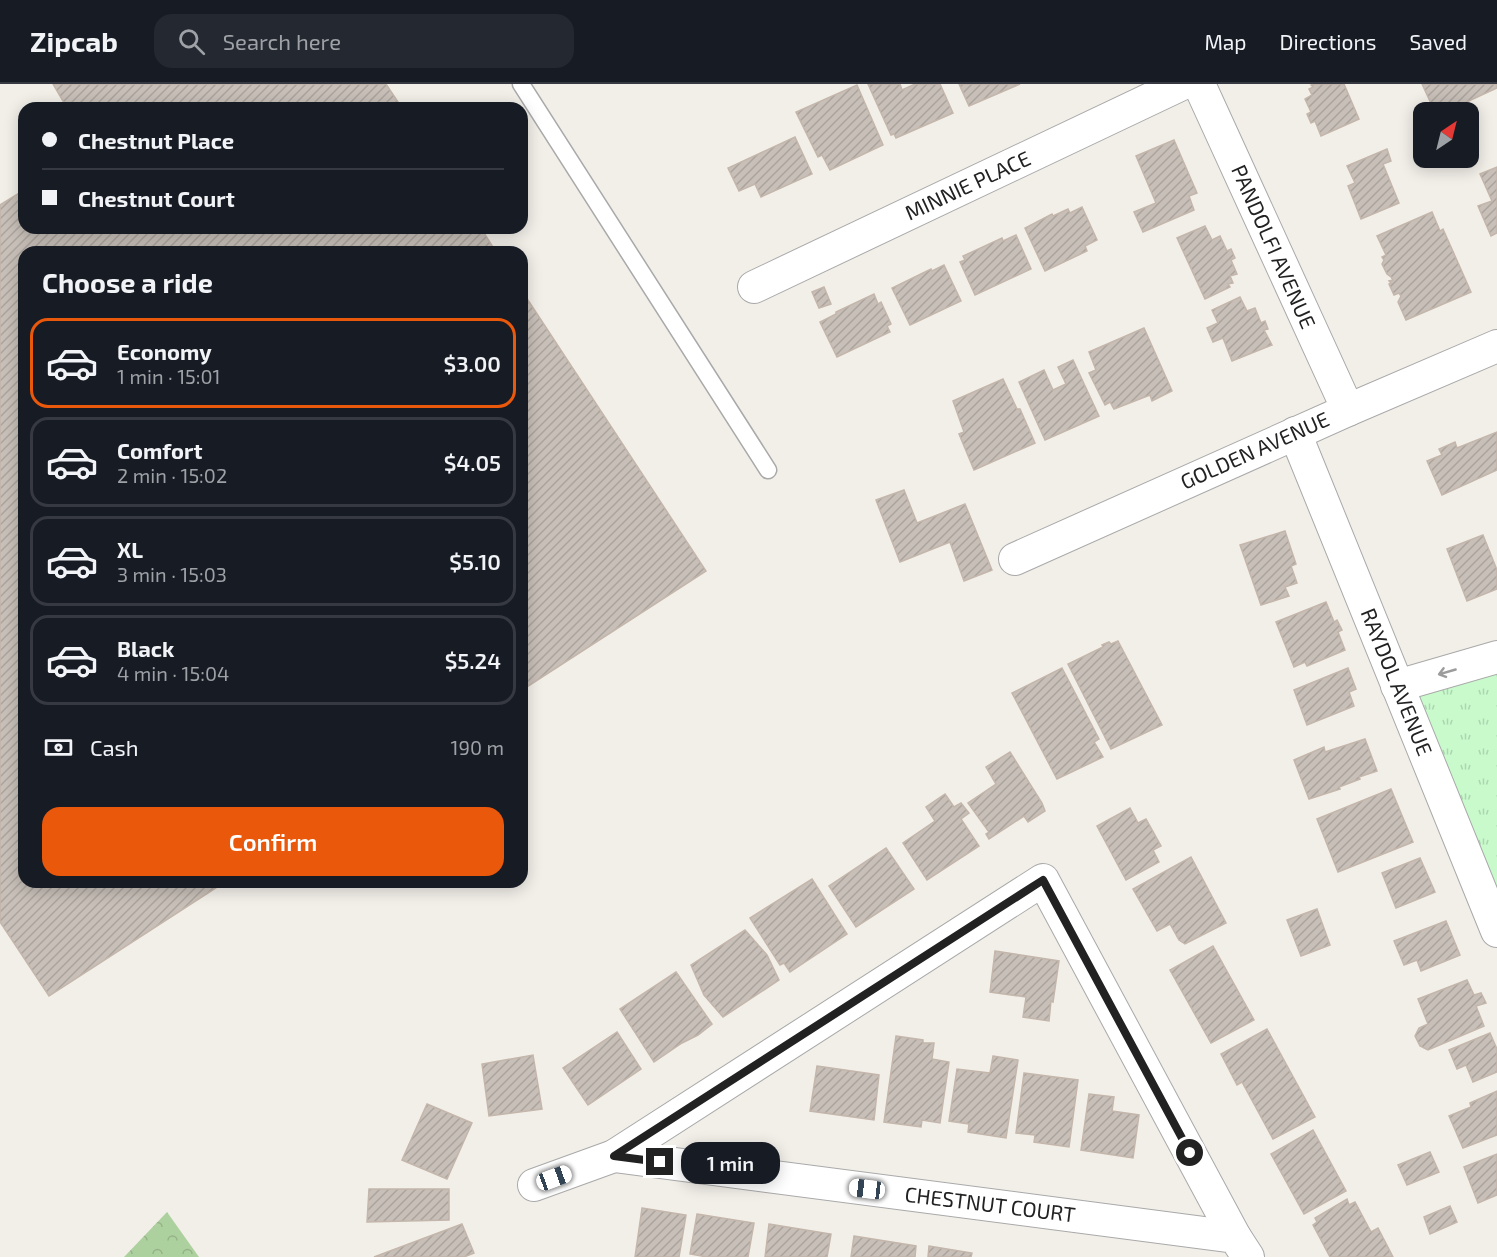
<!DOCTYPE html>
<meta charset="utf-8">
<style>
:root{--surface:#171b24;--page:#242831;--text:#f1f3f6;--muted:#9ea1a6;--line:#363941;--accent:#ea580c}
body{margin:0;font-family:"Exo 2",sans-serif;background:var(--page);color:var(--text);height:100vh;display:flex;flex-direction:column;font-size:22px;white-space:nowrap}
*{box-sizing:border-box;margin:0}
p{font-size:20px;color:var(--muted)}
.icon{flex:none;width:33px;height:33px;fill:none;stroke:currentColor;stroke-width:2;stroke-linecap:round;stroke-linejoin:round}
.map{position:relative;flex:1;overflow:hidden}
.sheet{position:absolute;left:18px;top:162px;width:510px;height:642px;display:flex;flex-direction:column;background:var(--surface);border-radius:18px;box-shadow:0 3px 15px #0003}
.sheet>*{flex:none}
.guide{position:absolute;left:18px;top:18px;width:510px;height:132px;border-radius:18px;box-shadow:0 3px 15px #0003;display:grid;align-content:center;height:132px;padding:0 24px;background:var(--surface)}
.needle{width:39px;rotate:35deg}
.tools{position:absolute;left:1413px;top:18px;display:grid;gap:12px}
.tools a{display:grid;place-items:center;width:66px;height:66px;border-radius:12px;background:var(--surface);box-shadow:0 3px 15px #0003;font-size:30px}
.end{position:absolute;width:27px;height:27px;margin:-14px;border:8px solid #222;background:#fff;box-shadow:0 0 0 3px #fff}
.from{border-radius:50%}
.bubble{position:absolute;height:42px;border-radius:18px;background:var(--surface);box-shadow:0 3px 15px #0003;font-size:20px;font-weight:600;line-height:42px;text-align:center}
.car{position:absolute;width:18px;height:36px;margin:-18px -9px;border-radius:8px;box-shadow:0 0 4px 2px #0007;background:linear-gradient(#fff 24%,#345 0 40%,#fff 0 76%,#345 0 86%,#fff 0)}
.guide b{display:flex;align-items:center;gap:21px;height:57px;font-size:22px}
.guide b+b{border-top:2px solid var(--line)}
.guide i{width:15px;height:15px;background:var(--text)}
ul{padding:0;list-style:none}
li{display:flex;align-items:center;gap:18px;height:90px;margin:0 12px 9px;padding:0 12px;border:3px solid var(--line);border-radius:18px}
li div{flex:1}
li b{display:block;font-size:22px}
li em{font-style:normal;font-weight:600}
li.on{border-color:var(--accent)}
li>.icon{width:54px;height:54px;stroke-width:1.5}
h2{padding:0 24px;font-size:27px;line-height:72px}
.pay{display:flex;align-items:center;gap:15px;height:66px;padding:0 24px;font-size:22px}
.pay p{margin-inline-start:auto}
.button{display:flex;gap:12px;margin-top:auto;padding:12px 24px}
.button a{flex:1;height:69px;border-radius:18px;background:var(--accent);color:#fff;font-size:24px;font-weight:600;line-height:69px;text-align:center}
header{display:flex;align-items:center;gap:36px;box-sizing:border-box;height:84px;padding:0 30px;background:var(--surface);border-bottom:2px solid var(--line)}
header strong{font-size:28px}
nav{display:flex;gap:33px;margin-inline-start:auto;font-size:21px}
.search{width:420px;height:54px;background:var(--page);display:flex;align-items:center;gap:15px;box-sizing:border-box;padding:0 21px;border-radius:18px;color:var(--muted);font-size:22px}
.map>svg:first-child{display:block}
</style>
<header>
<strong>Zipcab</strong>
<div class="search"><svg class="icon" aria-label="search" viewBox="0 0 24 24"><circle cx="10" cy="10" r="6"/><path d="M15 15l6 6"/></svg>Search here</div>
<nav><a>Map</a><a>Directions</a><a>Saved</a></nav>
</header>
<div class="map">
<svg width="1497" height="1173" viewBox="0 0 1497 1173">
<defs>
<pattern id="forest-crowns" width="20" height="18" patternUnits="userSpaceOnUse" patternTransform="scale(1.5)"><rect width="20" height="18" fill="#add19e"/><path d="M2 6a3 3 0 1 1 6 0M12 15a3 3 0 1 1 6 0" fill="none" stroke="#95b388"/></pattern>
<pattern id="park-tufts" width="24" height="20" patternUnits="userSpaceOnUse" patternTransform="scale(1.5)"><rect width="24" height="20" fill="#c8facc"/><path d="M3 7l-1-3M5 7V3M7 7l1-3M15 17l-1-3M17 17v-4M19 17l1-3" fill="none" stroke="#acd6af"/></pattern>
<pattern id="building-hatch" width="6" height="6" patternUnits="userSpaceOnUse" patternTransform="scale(1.5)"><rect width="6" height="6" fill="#c7bfb8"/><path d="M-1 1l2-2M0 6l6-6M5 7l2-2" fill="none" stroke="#aba49e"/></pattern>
</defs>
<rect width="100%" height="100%" fill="#f2efe9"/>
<path fill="url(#forest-crowns)" d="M167,1128L199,1173H124Z"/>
<path fill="url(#park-tufts)" d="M1497,580V815L1411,606Z"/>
<g fill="url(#building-hatch)" stroke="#c4b6ab" stroke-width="1.5">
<path d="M53,0H386L402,24H67Z"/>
<path d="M868,0H900L902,6L915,0H940L953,29L896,54L894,50L891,51Z"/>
<path d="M959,0H1020L969,22Z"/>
<path d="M1314,0H1344L1359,35L1321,52L1315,37L1311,39L1307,30L1311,28L1305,15L1312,11L1309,5L1313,3L1311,1Z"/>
<path d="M1422,0H1497V4L1445,28H1435Z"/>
<path d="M857,1L883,61L830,86L822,71L818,73L796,28Z"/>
<path d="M795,53L812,90L761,113L755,100L739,107L728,84Z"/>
<path d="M1174,56L1197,109L1189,112L1194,126L1143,148L1134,128L1156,119L1136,72Z"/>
<path d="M1387,65L1391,77L1383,80L1399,119L1361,135L1348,102L1355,99L1347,82Z"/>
<path d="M1497,83V149L1491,152L1478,122L1492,117L1480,90Z"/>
<path d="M24,106V144H481L496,168H24V798H225L49,912L0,838V121Z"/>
<path d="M1082,123L1097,156L1085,162L1087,167L1045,187L1025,144L1052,130L1053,132L1068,125L1070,129Z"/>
<path d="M1432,128L1440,147L1443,145L1471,208L1406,236L1398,218L1401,212L1399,209L1394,211L1389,200L1391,199L1389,197L1393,196L1391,193L1387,190L1382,180L1384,176L1382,173L1386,171L1377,152Z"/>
<path d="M1205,142L1212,156L1220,152L1227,167L1231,165L1235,174L1231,176L1237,190L1230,192L1233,199L1228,200L1230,203L1205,215L1177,154Z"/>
<path d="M1016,151L1031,185L975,211L960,178L965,176L963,172L1002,154L1003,157Z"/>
<path d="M944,181L961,217L910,241L892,204L931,185L932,187Z"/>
<path d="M824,203L831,220L819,224L812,208Z"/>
<path d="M522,207L706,487L522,606Z"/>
<path d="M874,210L878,220L881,218L891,240L887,242L890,248L837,273L820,238L836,230V228Z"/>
<path d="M1240,213L1247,227L1255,224L1261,239L1265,237L1268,245L1264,246L1272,261L1232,277L1223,254L1213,258L1207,244L1218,239L1212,226Z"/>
<path d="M1144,244L1172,307L1152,317L1150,311L1114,325L1110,318L1105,321L1089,289L1096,286L1089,268Z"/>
<path d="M1073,276L1099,332L1045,356L1019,298L1044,286L1053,306L1066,300L1058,283Z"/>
<path d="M1003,295L1017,325H1020L1035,359L974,386L959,350L964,348L953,317Z"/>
<path d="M1497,348V386L1442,411L1427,377L1442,371L1439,365L1455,358L1457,364Z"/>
<path d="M904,406L917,439L965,420L992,486L964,497L950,458L900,478L876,416Z"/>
<path d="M1285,447L1296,480L1291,482L1297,499L1285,503L1289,512L1261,521L1240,461Z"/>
<path d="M1483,451L1497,486V505L1467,517L1447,465Z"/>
<path d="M1326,518L1334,538L1337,536L1342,546L1338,548L1345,566L1307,582L1305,578L1294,583L1276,538Z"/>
<path d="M1118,557L1162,641L1111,665L1068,580L1103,563L1102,561L1109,558L1111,560Z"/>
<path d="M1062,584L1099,655L1094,658L1103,673L1057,695L1012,609Z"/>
<path d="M1348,584L1356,605L1349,608L1354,622L1307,641L1294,606Z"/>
<path d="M1365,655L1377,687L1359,693L1360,695L1339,703L1340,705L1309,715L1294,676L1324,663L1325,668Z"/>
<path d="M1010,668L1042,719L1045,727L1028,738L1024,732L989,755L986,750L989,748L968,719L996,700L986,683Z"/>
<path d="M1391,705L1413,758L1338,788L1317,735Z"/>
<path d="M945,710L954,723L961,719L969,729L961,735L979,762L927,796L903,759L935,737L926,723Z"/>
<path d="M1130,724L1138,739L1146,735L1161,762L1153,766L1159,778L1126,796L1097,742Z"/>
<path d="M886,764L914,805L856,843L829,802Z"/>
<path d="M1191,773L1226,839L1185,860L1179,856L1170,840L1157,847L1133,805Z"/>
<path d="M1420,774L1435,808L1396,824L1382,789Z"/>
<path d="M812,795L847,850L790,888L784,879L780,881L750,834Z"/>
<path d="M1317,825L1330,861L1301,872L1287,836Z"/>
<path d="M1446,837L1460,871L1421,887L1417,876L1404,881L1394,857Z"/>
<path d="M745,846L767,871L779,896L723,933L704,911L691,881Z"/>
<path d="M1213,862L1254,936L1211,959L1170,886Z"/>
<path d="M995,867L1059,877L1053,918L1051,917L1049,937L1023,933L1026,913L990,908Z"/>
<path d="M676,888L712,940L698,951L682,959L654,978L620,925Z"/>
<path d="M1467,896L1474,911L1481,909L1486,919L1476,922L1484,942L1428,966L1420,962L1415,952L1419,944L1428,940L1418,915Z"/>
<path d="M1267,945L1315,1033L1273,1055L1242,998L1237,1001L1221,970Z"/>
<path d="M617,948L641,985L588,1021L563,984Z"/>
<path d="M1490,949L1497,965V988L1473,998L1466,981L1457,985L1449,966Z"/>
<path d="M896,952L923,956V959H934L932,975L949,978L940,1039L922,1036L921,1043L884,1038Z"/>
<path d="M533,971L542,1025L489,1032L482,980Z"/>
<path d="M993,972L1018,976L1006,1054L968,1048L969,1040L949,1037L957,985L990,989Z"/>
<path d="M817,982L879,991L874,1036L810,1027Z"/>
<path d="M1024,989L1078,996L1069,1063L1034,1058L1035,1051L1016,1049Z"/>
<path d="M1497,1007V1051L1463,1064L1449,1032L1471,1023L1470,1019Z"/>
<path d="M1089,1010L1114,1013L1112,1027L1139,1031L1133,1074L1081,1066Z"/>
<path d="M427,1020L472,1039L447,1095L402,1076Z"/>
<path d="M1313,1046L1346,1107L1304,1130L1271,1070Z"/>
<path d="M1430,1068L1439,1088L1407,1101L1398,1081Z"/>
<path d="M1497,1070V1111L1478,1119L1464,1083Z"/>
<path d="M369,1105H449V1136L367,1138Z"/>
<path d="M1347,1115L1349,1121L1355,1118L1371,1148L1378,1144L1393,1173H1330L1313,1141L1317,1138L1315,1134Z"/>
<path d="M1450,1122L1457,1138L1430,1150L1424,1133Z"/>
<path d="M642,1124L686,1131L679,1173H635Z"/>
<path d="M697,1130L754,1139L748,1173H707L690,1170Z"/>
<path d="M462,1140L474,1169L464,1173H374Z"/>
<path d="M769,1140L831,1150L827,1173H765Z"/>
<path d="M854,1152L916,1162L915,1173H851Z"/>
<path d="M929,1162L972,1169L971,1173H928Z"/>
</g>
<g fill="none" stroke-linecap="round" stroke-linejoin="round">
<g stroke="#a9a9a9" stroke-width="19">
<path id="lane" d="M521,0L768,386"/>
</g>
<g stroke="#a9a9a9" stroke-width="34">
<g id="street">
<path d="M1199,0L1348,326"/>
<path d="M754,203L1182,0"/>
<path d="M1295,349L1497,847"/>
<path d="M1015,475L1348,326L1497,262"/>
<path d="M1397,602L1497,573"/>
<path d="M614,1072L1235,1153L1248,1173"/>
<path d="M534,1101L614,1072L1043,796L1235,1153"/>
</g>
</g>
<use href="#lane" stroke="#fff" stroke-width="16"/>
<use href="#street" stroke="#fff" stroke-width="32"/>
</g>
<defs><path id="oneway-shaft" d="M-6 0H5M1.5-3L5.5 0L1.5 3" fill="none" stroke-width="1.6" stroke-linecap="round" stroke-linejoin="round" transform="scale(1.5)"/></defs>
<use stroke="#9c9c9c" href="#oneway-shaft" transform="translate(1447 588) rotate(164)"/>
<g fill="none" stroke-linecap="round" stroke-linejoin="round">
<path stroke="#222" stroke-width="8" d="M660,1078L614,1072L1043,796L1190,1069"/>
</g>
<g text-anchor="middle" stroke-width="4.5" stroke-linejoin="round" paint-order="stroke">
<g font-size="21" fill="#222" stroke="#fff">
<text transform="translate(968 102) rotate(-25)" y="7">MINNIE PLACE</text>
<text transform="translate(1273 163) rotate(66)" y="7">PANDOLFI AVENUE</text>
<text transform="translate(1255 367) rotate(-24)" y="7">GOLDEN AVENUE</text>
<text transform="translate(1396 598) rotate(68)" y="7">RAYDOL AVENUE</text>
<text transform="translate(990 1121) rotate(7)" y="7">CHESTNUT COURT</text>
</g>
</g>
</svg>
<div class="tools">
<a><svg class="needle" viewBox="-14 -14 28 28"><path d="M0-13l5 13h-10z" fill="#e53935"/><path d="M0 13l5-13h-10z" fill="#9ea1a6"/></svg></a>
</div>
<i class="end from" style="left:1190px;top:1069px"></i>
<i class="end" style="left:660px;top:1078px"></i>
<div class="bubble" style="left:681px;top:1058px;width:99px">1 min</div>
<i class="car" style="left:554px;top:1094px;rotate:70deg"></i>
<i class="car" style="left:867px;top:1105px;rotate:277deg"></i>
<div class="guide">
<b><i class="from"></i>Chestnut Place</b>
<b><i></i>Chestnut Court</b>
</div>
<section class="sheet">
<h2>Choose a ride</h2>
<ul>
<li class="on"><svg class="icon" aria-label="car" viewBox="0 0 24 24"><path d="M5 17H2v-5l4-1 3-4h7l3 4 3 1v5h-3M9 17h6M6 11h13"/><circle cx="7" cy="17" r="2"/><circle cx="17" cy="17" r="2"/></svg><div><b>Economy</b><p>1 min · 15:01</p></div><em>$3.00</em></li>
<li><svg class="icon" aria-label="car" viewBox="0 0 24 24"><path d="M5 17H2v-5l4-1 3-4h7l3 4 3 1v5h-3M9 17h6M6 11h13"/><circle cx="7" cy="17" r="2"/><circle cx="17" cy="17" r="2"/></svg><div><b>Comfort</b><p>2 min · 15:02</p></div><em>$4.05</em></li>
<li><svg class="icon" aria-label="car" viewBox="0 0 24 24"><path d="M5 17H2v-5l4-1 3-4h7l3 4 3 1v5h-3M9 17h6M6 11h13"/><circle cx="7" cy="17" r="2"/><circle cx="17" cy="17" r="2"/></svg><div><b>XL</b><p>3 min · 15:03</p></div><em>$5.10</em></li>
<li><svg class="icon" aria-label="car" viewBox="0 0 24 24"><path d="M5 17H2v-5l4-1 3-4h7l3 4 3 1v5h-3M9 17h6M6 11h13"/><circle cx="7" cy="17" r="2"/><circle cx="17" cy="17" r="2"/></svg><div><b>Black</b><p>4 min · 15:04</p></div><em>$5.24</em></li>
</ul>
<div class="pay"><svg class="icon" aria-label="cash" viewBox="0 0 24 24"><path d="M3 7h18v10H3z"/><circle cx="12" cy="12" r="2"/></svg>Cash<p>190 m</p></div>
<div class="button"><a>Confirm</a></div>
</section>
</div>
